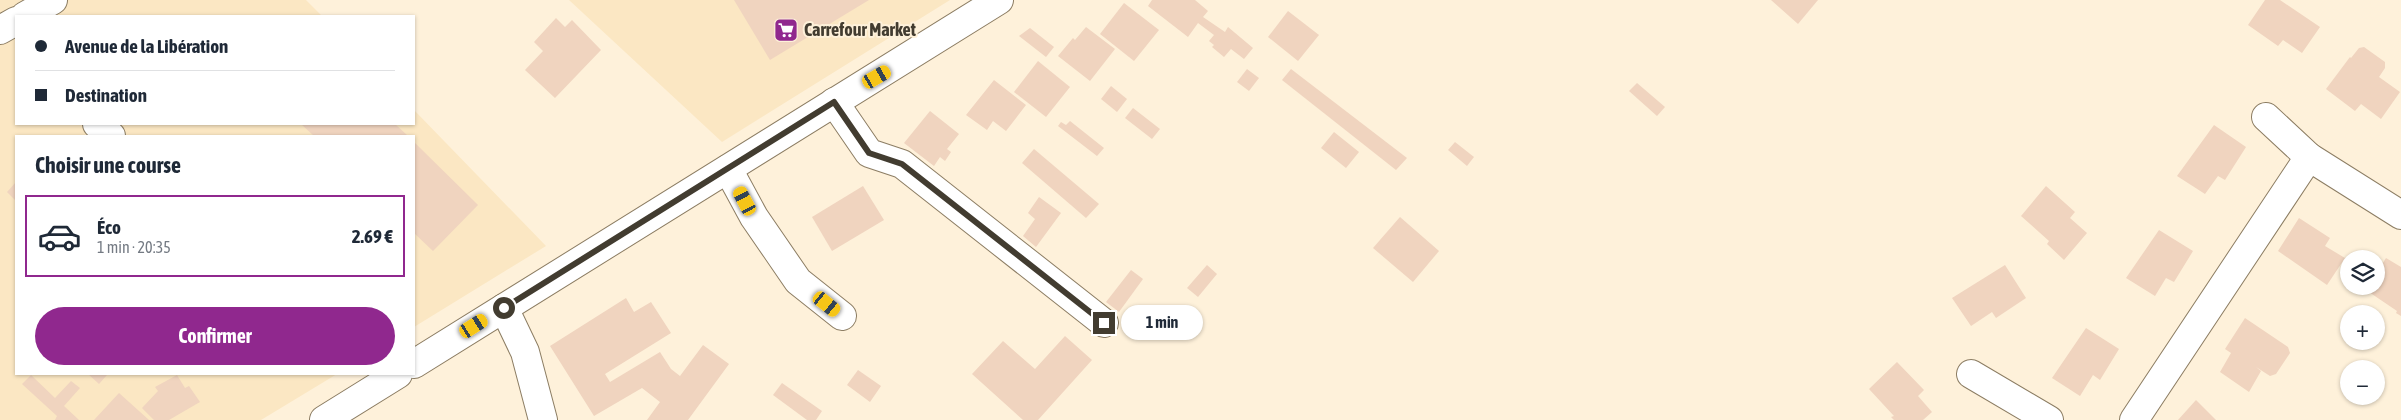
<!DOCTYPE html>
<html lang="fr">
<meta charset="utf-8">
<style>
:root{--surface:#fff;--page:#f2f2f3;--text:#1f2937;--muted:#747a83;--line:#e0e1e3;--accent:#90288e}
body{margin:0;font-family:"Asap Condensed",sans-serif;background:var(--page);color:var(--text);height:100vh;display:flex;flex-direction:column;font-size:19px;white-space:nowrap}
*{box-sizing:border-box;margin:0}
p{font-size:16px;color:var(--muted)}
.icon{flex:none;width:28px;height:28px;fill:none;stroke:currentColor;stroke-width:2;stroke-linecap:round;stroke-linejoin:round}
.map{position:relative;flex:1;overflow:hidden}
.details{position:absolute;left:15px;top:135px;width:400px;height:240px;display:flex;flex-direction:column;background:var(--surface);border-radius:0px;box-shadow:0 1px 4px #0004}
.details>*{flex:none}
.hud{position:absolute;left:15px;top:15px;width:400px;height:110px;border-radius:0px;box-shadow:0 1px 4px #0004;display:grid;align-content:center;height:110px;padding:0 20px;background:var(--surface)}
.fabs{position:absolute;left:2340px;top:250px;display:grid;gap:10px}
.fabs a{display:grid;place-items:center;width:45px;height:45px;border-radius:50%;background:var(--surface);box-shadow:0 1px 4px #0004;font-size:25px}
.end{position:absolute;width:22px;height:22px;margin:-11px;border:6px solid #423c30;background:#fff;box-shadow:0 0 0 2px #fff}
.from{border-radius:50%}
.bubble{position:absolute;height:35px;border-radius:18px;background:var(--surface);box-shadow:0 1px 4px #0004;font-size:16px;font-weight:700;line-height:35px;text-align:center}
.car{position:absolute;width:15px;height:30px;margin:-15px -8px;border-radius:6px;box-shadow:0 0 4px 1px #0007;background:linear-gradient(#f5c518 24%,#345 0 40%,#f5c518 0 76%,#345 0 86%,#f5c518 0)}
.hud b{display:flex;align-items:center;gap:18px;height:48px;font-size:19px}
.hud b+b{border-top:1px solid var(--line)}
.hud i{width:12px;height:12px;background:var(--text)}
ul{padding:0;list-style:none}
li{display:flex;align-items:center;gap:15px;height:82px;margin:0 10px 8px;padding:0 10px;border:2px solid transparent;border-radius:0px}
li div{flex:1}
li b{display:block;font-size:19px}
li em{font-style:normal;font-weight:700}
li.active{border-color:var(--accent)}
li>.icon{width:45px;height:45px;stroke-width:1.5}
h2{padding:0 20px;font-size:22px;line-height:60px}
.cta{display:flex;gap:10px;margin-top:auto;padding:10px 20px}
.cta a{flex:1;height:58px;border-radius:30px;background:var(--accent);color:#fff;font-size:20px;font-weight:700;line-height:58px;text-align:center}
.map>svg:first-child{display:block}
</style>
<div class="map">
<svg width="2401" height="420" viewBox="0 0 2401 420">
<rect width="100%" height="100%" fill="#fef1da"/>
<g fill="#fbe7c3">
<path d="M0,0H306L322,16H16V124H414V110L546,246L414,327V136H16V374H337L261,420H0Z"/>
<path d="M569,0H950L722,142Z"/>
</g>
<g fill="#f0d4bf">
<path d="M734,0H869L770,60Z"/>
<path d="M1152,0H1195L1208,11L1203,17L1225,32L1228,27L1253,48L1244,59L1231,49L1224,57L1212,47L1214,45L1209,41L1214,35L1198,23L1188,37L1148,6Z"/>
<path d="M1771,0H1818L1798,24Z"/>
<path d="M2265,0H2280L2320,27L2302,53L2283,40L2278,46L2248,25Z"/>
<path d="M1124,3L1159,30L1134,61L1100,34Z"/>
<path d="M1288,11L1319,35L1298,61L1268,37Z"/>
<path d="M556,18L565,27L572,20L601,50L555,98L525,70L543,51L534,42Z"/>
<path d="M1086,27L1115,49L1090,81L1058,56L1073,38L1075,40Z"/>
<path d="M1030,28L1054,47L1046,57L1019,36Z"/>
<path d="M2364,47L2385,62V68L2379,77L2400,92L2381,119L2361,104L2355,111L2326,89L2350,57L2351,58L2359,48Z"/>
<path d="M1038,61L1070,87L1046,117L1014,92Z"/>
<path d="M1247,69L1259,78L1249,91L1237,82Z"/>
<path d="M1291,69L1407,158L1396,170L1282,80Z"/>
<path d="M994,80L1026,105L1006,131L993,121L987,130L966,115Z"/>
<path d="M1637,83L1665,107L1657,116L1629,91Z"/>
<path d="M1111,86L1127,99L1117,112L1101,99Z"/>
<path d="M1133,108L1160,129L1152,139L1125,118Z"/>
<path d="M930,111L959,134L947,149L951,152L945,161L940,157L934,166L904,143Z"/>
<path d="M1070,121L1104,148L1097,156L1058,126L1061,122L1066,125Z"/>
<path d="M301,124H395L408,136H314Z"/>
<path d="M2214,125L2246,147L2225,180L2218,176L2205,194L2177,176Z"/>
<path d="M1334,132L1359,152L1346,168L1321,148Z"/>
<path d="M414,142L478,205L433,251L414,233Z"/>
<path d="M1455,142L1474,157L1467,166L1448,150Z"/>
<path d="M1034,149L1099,204L1086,218L1022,163Z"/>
<path d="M16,182V201L7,192Z"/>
<path d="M863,186L884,220L832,251L812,217Z"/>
<path d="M2046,186L2075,212L2070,218L2087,233L2064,260L2047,244L2049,241L2021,216Z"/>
<path d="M1039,197L1061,213L1036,247L1023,236L1035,219L1028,213Z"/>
<path d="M1400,217L1439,251L1413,282L1373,248Z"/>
<path d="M2299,218L2330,238L2325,246L2345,258L2327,285L2278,251Z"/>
<path d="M2159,230L2193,251L2174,282L2166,278L2155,296L2126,278Z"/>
<path d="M2386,258L2401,267V316L2396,313L2397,311L2366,290L2368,286H2376V274Z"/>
<path d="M1207,265L1217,274L1198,297L1187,288Z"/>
<path d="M2005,265L2026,298L1996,318L1992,312L1971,326L1952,298Z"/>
<path d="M1131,270L1143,279L1119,312L1106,302Z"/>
<path d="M626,298L634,312L651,302L671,333L605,374L610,382L660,352L671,369L680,376L703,345L729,364L688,420H647L660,402L642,388L594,416L550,346Z"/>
<path d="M2245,318L2288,347L2290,353L2276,374L2270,376L2256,367L2261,371L2249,392L2220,372L2231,353L2225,349Z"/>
<path d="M2086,328L2119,349L2100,380L2093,375L2080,396L2052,378Z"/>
<path d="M1065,336L1092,360L1038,420H1023L972,374L1003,341L1035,369Z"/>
<path d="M1897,362L1924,390L1918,396L1932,412L1923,420H1894L1891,417L1894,416L1869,389Z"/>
<path d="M858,370L881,386L870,402L847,385Z"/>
<path d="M88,374H105L107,375L99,384Z"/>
<path d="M31,375L55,398L71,381L80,388L64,406L79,420H55L57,416L22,384Z"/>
<path d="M177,375L185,388L189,386L200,402L169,420H154L142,408L158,391L155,387Z"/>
<path d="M782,383L822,411L816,420H807L773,395Z"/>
<path d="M119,393L149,420H94Z"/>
<path d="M2196,400L2216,420H2178Z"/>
</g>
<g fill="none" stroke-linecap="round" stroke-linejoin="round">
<g stroke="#8c7d63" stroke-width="30">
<g id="minor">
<path d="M834,102L869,153L902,164L1104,323"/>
<path d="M2266,117L2309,157L2401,215"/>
<path d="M97,124L111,136"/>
<path d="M728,169L754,217L798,281L842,316"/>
<path d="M504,308L525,352L543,420"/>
<path d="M414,364L999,0"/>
<path d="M1971,374L2049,420"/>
<path d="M324,420L398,374"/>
<path d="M2134,420L2309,157"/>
</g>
</g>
<g stroke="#8c7d63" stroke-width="30">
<g id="major">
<path d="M25,16L53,0"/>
<path d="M0,30L16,21"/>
</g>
</g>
<use href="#minor" stroke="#fff" stroke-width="28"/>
<use href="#major" stroke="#fff" stroke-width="28"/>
</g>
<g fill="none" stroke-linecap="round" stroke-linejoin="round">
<path stroke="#423c30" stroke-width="6" d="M504,308L834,102L869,153L902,164L1104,323"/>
</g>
<defs>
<g id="supermarket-square" transform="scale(1.25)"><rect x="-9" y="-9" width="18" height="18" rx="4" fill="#90288e" stroke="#fef1da"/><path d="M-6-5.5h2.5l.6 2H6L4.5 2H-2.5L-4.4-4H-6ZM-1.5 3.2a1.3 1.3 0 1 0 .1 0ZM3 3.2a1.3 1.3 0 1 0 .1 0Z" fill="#fff"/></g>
</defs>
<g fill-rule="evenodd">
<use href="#supermarket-square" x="786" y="30"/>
</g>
<g text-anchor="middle" stroke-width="4" stroke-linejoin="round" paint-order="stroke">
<g font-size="18" font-weight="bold" fill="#423c30" stroke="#fef1da" text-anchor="start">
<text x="804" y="36">Carrefour Market</text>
</g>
</g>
</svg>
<div class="fabs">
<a><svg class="icon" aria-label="layers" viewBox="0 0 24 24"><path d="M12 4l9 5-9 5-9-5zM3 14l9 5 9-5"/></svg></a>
<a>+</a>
<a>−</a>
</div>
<i class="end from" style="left:504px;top:308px"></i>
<i class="end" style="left:1104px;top:323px"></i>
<div class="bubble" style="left:1121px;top:305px;width:82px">1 min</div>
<i class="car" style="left:877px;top:77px;rotate:60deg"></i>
<i class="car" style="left:745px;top:201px;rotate:332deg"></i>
<i class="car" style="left:827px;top:304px;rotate:129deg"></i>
<i class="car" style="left:474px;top:326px;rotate:58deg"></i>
<div class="hud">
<b><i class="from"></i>Avenue de la Libération</b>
<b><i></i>Destination</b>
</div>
<section class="details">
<h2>Choisir une course</h2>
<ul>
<li class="active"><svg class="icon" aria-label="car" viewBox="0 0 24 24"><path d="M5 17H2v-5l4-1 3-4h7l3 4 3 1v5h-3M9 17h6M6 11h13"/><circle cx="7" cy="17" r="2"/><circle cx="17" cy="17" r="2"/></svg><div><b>Éco</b><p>1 min · 20:35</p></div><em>2.69 €</em></li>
</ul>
<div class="cta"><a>Confirmer</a></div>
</section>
</div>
